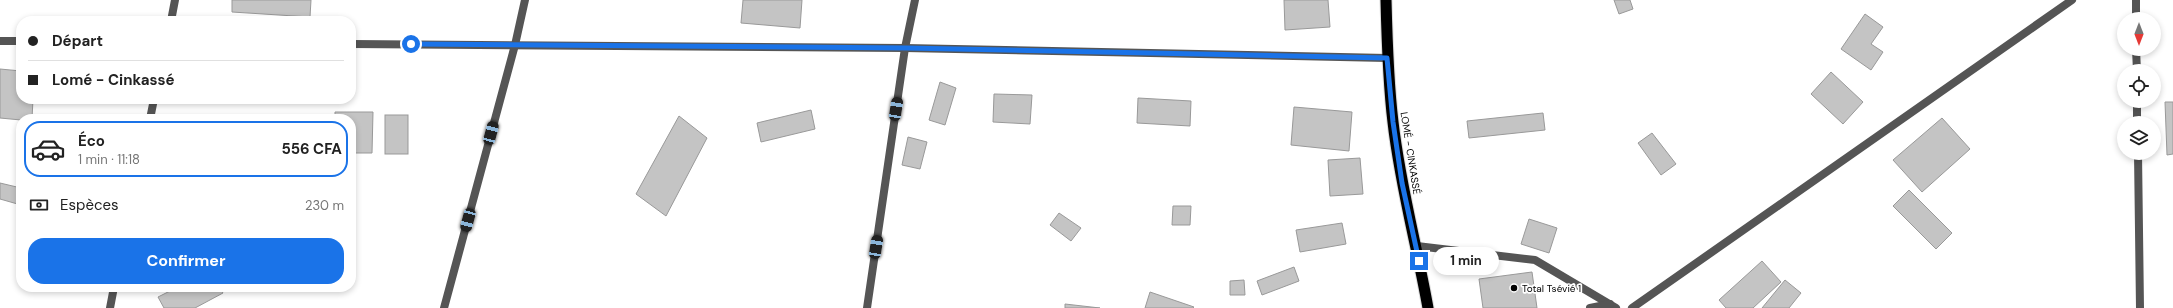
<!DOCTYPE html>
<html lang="fr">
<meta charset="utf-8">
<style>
:root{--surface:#fff;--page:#f6f6f6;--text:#222;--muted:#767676;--line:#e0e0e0;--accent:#1a73e8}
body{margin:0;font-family:"DM Sans",sans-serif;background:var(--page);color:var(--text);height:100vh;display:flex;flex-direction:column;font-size:15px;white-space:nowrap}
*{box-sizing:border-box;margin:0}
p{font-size:13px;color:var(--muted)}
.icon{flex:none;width:22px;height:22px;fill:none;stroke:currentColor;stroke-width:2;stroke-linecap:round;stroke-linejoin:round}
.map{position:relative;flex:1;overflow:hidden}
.sheet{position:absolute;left:16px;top:114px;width:340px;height:178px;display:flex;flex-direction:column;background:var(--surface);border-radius:16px;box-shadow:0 2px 6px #0003}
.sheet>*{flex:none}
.guide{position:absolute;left:16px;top:16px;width:340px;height:88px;border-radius:16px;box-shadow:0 2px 6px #0003;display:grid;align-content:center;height:88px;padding:0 12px;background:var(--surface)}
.needle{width:26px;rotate:180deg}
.buttons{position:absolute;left:2117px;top:12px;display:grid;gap:8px}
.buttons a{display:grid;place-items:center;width:44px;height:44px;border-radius:50%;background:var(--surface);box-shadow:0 2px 6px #0003;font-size:20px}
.end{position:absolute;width:18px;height:18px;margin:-9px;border:5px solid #1a73e8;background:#fff;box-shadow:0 0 0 2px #fff}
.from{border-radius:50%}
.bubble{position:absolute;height:28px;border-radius:14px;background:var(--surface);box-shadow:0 2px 6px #0003;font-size:13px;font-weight:700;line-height:28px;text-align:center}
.car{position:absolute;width:12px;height:24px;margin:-12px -6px;border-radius:5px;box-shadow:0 0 3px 1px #0007;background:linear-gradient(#222 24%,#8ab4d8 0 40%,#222 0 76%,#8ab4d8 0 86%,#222 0)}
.guide b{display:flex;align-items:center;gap:14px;height:38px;font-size:15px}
.guide b+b{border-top:1px solid var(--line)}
.guide i{width:10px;height:10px;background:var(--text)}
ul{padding:7px 0 0;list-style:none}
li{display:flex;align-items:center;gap:12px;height:56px;margin:0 8px 6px;padding:0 4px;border:2px solid transparent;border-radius:16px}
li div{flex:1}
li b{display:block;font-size:15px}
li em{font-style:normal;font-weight:700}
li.selected{border-color:var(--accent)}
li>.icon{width:36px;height:36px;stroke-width:1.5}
.pay{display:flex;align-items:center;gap:10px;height:44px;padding:0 12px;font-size:15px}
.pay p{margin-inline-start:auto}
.action{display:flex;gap:8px;margin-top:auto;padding:8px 12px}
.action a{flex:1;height:46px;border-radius:16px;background:var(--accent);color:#fff;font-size:16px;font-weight:700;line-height:46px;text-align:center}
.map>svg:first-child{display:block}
</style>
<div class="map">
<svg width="2173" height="308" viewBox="0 0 2173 308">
<rect width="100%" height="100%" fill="#fff"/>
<g fill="#c4c4c4" stroke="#999">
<path d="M232,0H311L310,17L232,12Z"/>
<path d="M743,0H802L800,28L741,23Z"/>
<path d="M1284,0H1328L1330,27L1285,30Z"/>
<path d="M1614,0H1630L1633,9L1619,14Z"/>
<path d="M1865,14L1883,27L1871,44L1883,52L1871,70L1841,49Z"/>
<path d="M0,69L21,71V99H33L32,119L21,120L0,118Z"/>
<path d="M1831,72L1863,102L1843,124L1811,94Z"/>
<path d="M940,82L956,88L945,125L929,120Z"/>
<path d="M994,94L1032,95L1030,124L993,122Z"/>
<path d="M1138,98L1191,101L1190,126L1137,123Z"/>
<path d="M2165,102H2173V154L2167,155Z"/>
<path d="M1294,107L1352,112L1349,151L1291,145Z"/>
<path d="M811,110L815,129L761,142L757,123Z"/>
<path d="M335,112H373L372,153H351V119H335Z"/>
<path d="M1543,113L1545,130L1469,138L1467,121Z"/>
<rect x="385" y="115" width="23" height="39"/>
<path d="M679,116L707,138L666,216L636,194Z"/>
<path d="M1942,118L1970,149L1922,192L1893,160Z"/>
<path d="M1652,133L1676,164L1661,175L1638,143Z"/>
<path d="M908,137L927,142L920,169L902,165Z"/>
<path d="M1360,158L1363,194L1330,196L1328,160Z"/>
<path d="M0,183L21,188V205L0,199Z"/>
<path d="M1909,190L1952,233L1936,249L1893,206Z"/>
<path d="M1173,206H1191L1190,225H1172Z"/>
<path d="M1059,213L1081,228L1071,241L1050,225Z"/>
<path d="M1529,219L1557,228L1549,253L1521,244Z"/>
<path d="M1342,223L1346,244L1300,252L1296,230Z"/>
<path d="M1762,261L1781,282L1753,308H1726L1719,300Z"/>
<path d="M1294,267L1299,281L1262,295L1257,281Z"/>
<path d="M1532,272L1537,308H1483L1479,279Z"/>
<path d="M1244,280L1245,295H1230V281Z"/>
<path d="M1785,280L1801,293L1789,308H1762Z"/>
<path d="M178,287H219L223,293L195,308H164L158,297Z"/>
<path d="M1150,292L1194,307L1193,308H1145Z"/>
<path d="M1065,304L1100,308H1065Z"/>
</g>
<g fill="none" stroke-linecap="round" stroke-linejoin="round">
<g stroke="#dbdbdb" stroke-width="13">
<path id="trunk" d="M1386,0C1387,41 1388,81 1393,122C1400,185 1417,246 1428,308"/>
</g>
<g stroke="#555" stroke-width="8">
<path d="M1417,246L1535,260L1616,308"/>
<path d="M1590,308L1610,304"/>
</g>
<g stroke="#555" stroke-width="8">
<path d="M2136,0V19"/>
<path d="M171,21L175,0"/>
<path d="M0,41H21"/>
<path d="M351,44L905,48L1387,58"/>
<path d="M2136,49L2137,71"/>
<path d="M2137,101V123"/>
<path d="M150,119L154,99"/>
<path d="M2138,153L2140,308"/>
<path d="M110,308L114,287"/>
<path d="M444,308L515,45L525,0"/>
<path d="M867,308L905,48L915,0"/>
<path d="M1632,308L2072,0"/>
</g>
<use href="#trunk" stroke="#000" stroke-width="11"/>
</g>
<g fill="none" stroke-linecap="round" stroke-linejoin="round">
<path stroke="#1a73e8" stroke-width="5" d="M411,44L906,48L1387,58L1393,122L1402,183L1419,261"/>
</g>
<circle fill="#000" stroke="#fff" stroke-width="1.5" cx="1514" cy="288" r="4"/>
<g text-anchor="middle" stroke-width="3.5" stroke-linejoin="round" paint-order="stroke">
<g font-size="10" fill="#000" stroke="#fff">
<text transform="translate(1411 153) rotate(81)" y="4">LOMÉ - CINKASSÉ</text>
</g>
<g font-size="10" fill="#000" stroke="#fff" text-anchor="start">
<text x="1522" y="292">Total Tsévié 1</text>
</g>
</g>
</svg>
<div class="buttons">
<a><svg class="needle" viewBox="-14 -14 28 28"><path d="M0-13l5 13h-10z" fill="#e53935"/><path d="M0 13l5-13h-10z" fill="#767676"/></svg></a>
<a><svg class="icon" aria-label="locate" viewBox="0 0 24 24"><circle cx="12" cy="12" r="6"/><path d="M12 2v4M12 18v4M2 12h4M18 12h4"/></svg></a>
<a><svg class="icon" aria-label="layers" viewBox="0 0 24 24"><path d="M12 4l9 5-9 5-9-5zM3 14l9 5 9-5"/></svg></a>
</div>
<i class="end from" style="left:411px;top:44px"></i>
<i class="end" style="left:1419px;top:261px"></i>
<div class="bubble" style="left:1433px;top:247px;width:66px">1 min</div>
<i class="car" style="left:896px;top:109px;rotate:9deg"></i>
<i class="car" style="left:491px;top:133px;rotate:15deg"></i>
<i class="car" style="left:468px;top:220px;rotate:195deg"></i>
<i class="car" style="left:876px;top:247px;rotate:9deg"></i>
<div class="guide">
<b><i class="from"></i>Départ</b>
<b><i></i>Lomé - Cinkassé</b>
</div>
<section class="sheet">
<ul>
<li class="selected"><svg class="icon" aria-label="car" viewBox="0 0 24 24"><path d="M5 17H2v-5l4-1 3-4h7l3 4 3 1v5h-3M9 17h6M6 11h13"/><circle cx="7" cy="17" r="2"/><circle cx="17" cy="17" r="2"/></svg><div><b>Éco</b><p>1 min · 11:18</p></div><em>556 CFA</em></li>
</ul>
<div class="pay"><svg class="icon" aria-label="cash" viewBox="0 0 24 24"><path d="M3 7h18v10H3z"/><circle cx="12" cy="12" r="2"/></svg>Espèces<p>230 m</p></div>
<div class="action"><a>Confirmer</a></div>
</section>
</div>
